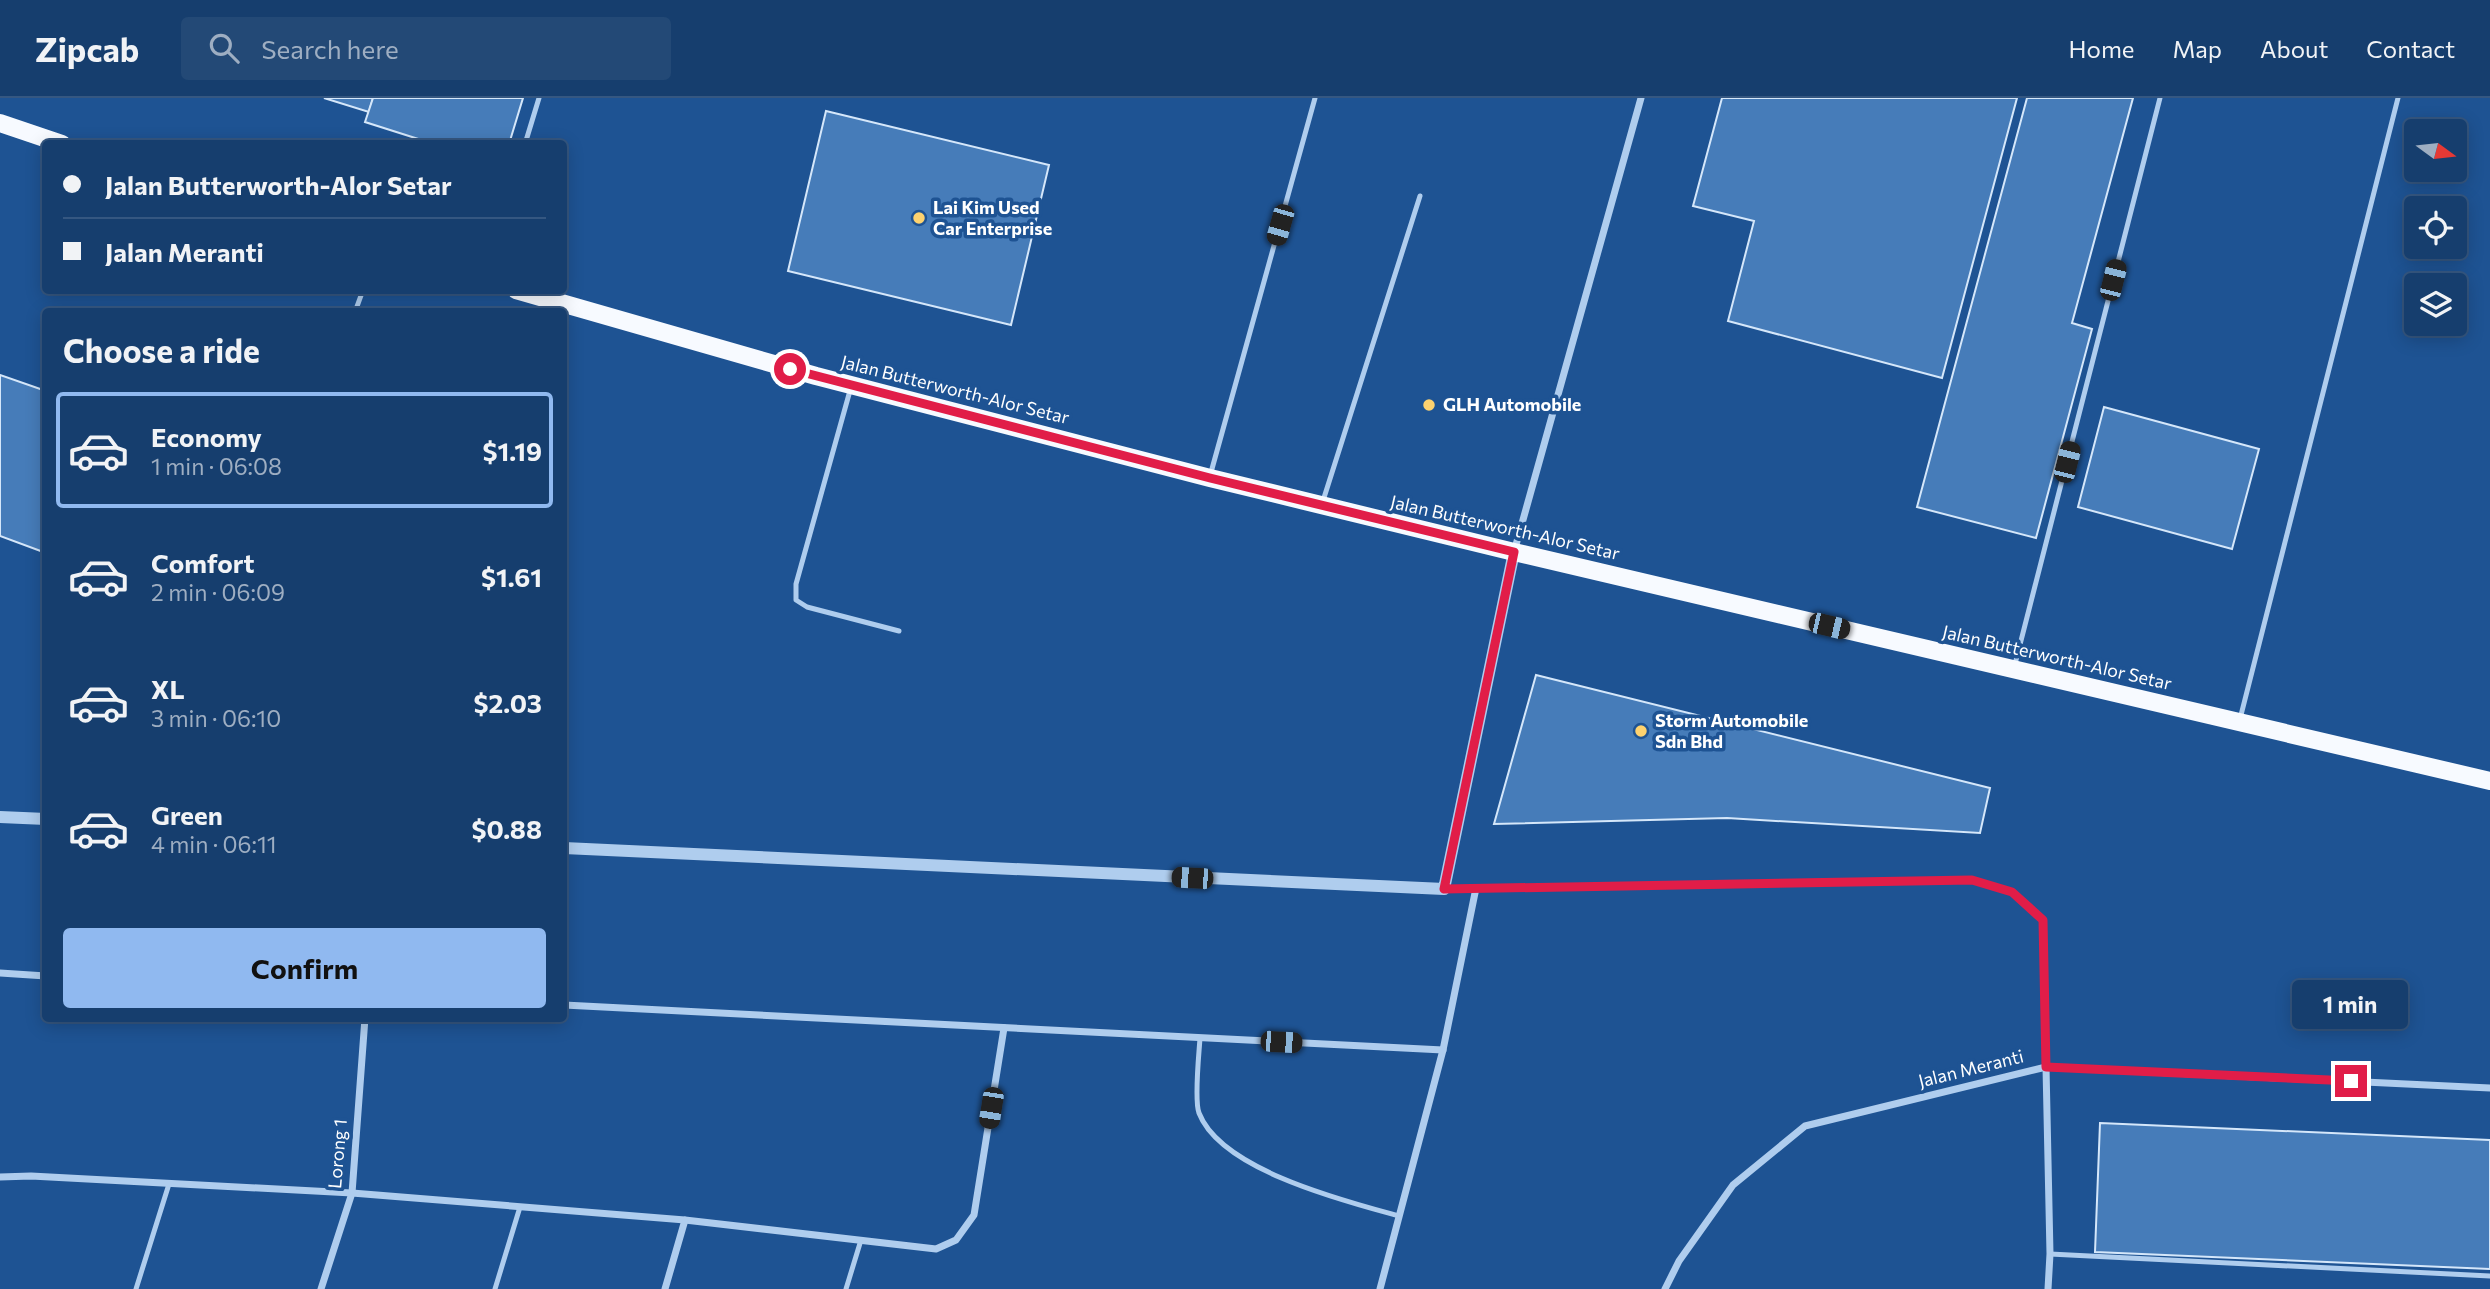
<!DOCTYPE html>
<meta charset="utf-8">
<style>
:root{--surface:#163e6e;--page:#234976;--text:#f1f3f6;--muted:#9eaec2;--line:#355781;--accent:#90b9f0}
body{margin:0;font-family:Commissioner,sans-serif;background:var(--page);color:var(--text);height:100vh;display:flex;flex-direction:column;font-size:26px;white-space:nowrap}
*{box-sizing:border-box;margin:0}
p{font-size:23px;color:var(--muted)}
.icon{flex:none;width:38px;height:38px;fill:none;stroke:currentColor;stroke-width:2;stroke-linecap:round;stroke-linejoin:round}
.map{position:relative;flex:1;overflow:hidden}
.sheet{position:absolute;left:42px;top:210px;width:525px;height:714px;display:flex;flex-direction:column;background:var(--surface);border-radius:7px;box-shadow:0 4px 18px #0003,0 0 0 2px var(--line)}
.sheet>*{flex:none}
.top-card{position:absolute;left:42px;top:42px;width:525px;height:154px;border-radius:7px;box-shadow:0 4px 18px #0003,0 0 0 2px var(--line);display:grid;align-content:center;height:154px;padding:0 21px;background:var(--surface)}
.needle{width:46px;rotate:105deg}
.buttons{position:absolute;left:2404px;top:21px;display:grid;gap:14px}
.buttons a{display:grid;place-items:center;width:63px;height:63px;border-radius:7px;background:var(--surface);box-shadow:0 4px 18px #0003,0 0 0 2px var(--line);font-size:35px}
.end{position:absolute;width:32px;height:32px;margin:-16px;border:9px solid #e11d48;background:#fff;box-shadow:0 0 0 4px #fff}
.from{border-radius:50%}
.bubble{position:absolute;height:49px;border-radius:7px;background:var(--surface);box-shadow:0 4px 18px #0003,0 0 0 2px var(--line);font-size:23px;font-weight:700;line-height:49px;text-align:center}
.car{position:absolute;width:21px;height:42px;margin:-21px -10px;border-radius:9px;box-shadow:0 0 5px 2px #0007;background:linear-gradient(#222 24%,#8ab4d8 0 40%,#222 0 76%,#8ab4d8 0 86%,#222 0)}
.top-card b{display:flex;align-items:center;gap:24px;height:66px;font-size:26px}
.top-card b+b{border-top:2px solid var(--line)}
.top-card i{width:18px;height:18px;background:var(--text)}
ul{padding:0;list-style:none}
li{display:flex;align-items:center;gap:21px;height:116px;margin:0 14px 10px;padding:0 7px;border:4px solid transparent;border-radius:7px}
li div{flex:1}
li b{display:block;font-size:26px}
li em{font-style:normal;font-weight:700}
li.current{border-color:var(--accent)}
li>.icon{width:63px;height:63px;stroke-width:1.5}
h2{padding:0 21px;font-size:32px;line-height:84px}
.action{display:flex;gap:14px;margin-top:auto;padding:14px 21px}
.action a{flex:1;height:80px;border-radius:7px;background:var(--accent);color:#111;font-size:28px;font-weight:700;line-height:80px;text-align:center}
header{display:flex;align-items:center;gap:42px;box-sizing:border-box;height:98px;padding:0 35px;background:var(--surface);border-bottom:2px solid var(--line)}
header strong{font-size:33px}
nav{display:flex;gap:38px;margin-inline-start:auto;font-size:24px}
.search{width:490px;height:63px;background:var(--page);display:flex;align-items:center;gap:18px;box-sizing:border-box;padding:0 24px;border-radius:7px;color:var(--muted);font-size:26px}
.map>svg:first-child{display:block}
</style>
<header>
<strong>Zipcab</strong>
<div class="search"><svg class="icon" aria-label="search" viewBox="0 0 24 24"><circle cx="10" cy="10" r="6"/><path d="M15 15l6 6"/></svg>Search here</div>
<nav><a>Home</a><a>Map</a><a>About</a><a>Contact</a></nav>
</header>
<div class="map">
<svg width="2490" height="1191" viewBox="0 0 2490 1191">
<rect width="100%" height="100%" fill="#1e5393"/>
<g fill="#467cb9" stroke="#d5e7fa" stroke-width="2">
<path d="M324,0H373L369,14Z"/>
<path d="M373,0H523L509,46H434L365,24Z"/>
<path d="M1722,0H2017L1942,280L1728,223L1754,123L1693,108Z"/>
<path d="M2027,0H2133L2072,225L2092,231L2036,440L1917,409Z"/>
<path d="M826,13L1049,67L1011,227L788,173Z"/>
<path d="M0,277L46,293V455L0,438Z"/>
<path d="M2104,309L2259,351L2232,451L2078,409Z"/>
<path d="M1536,577L1990,690L1980,735L1727,720L1494,726Z"/>
<path d="M2100,1025L2490,1042V1171L2095,1154Z"/>
</g>
<g fill="none" stroke-linecap="round" stroke-linejoin="round">
<g stroke="#afcdee" stroke-width="5">
<path d="M525,46L539,0"/>
<path d="M355,214L363,192"/>
<path d="M851,289L796,486V502L807,509L899,533"/>
<path d="M1210,378L1315,0"/>
<path d="M1322,406L1420,98"/>
<path d="M2014,570L2160,0"/>
<path d="M2240,621L2398,0"/>
<path d="M1446,791L1972,782L2012,794L2043,822L2046,969"/>
<path d="M1200,940C1199,956 1194,1002 1199,1015C1221,1072 1344,1103 1399,1118"/>
<path d="M2050,1156L2490,1178"/>
<path d="M136,1191L169,1086"/>
<path d="M495,1191L520,1109"/>
<path d="M846,1191L861,1142"/>
</g>
<g stroke="#afcdee" stroke-width="7">
<path d="M1514,454L1641,0"/>
<path d="M0,875L46,878"/>
<path d="M564,907L1443,952"/>
<path d="M2046,969L2050,1156L2048,1191"/>
<path d="M0,1079L31,1078L352,1095L685,1122L936,1151L956,1142L974,1117L1004,930"/>
<path d="M321,1191L352,1095L365,920"/>
<path d="M665,1191L685,1122"/>
<path d="M1380,1191L1443,952L1476,790"/>
<path d="M1665,1191L1679,1163L1733,1087L1805,1028L2046,969L2490,990"/>
</g>
<g stroke="#afcdee" stroke-width="12">
<path d="M0,719L46,721"/>
<path d="M564,750L1444,791L1514,454"/>
</g>
<g stroke="#f7faff" stroke-width="18">
<path d="M0,25L62,46"/>
<path d="M516,192L816,278L1210,380L1514,454L2490,683"/>
</g>
</g>
<g fill="none" stroke-linecap="round" stroke-linejoin="round">
<path stroke="#e11d48" stroke-width="9" d="M790,271L1210,380L1514,454L1444,791L1972,782L2012,794L2043,822L2046,969L2351,983"/>
</g>
<g fill="#fdd26f" stroke="#1e5393" stroke-width="2.5">
<circle cx="919" cy="120" r="7"/>
<circle cx="1429" cy="307" r="7"/>
<circle cx="1641" cy="633" r="7"/>
</g>
<g text-anchor="middle" stroke-width="7" stroke-linejoin="round" paint-order="stroke">
<g font-size="18" font-weight="bold" fill="#fff" stroke="#1e5393" text-anchor="start">
<text x="933" y="116">Lai Kim Used<tspan x="933" dy="21">Car Enterprise</tspan></text>
<text x="1443" y="313">GLH Automobile</text>
<text x="1655" y="629">Storm Automobile<tspan x="1655" dy="21">Sdn Bhd</tspan></text>
</g>
<g font-size="18" fill="#fff" stroke="#1e5393">
<text transform="translate(955 292) rotate(14)" y="6">Jalan Butterworth-Alor Setar</text>
<text transform="translate(1505 430) rotate(13)" y="6">Jalan Butterworth-Alor Setar</text>
<text transform="translate(2057 560) rotate(13)" y="6">Jalan Butterworth-Alor Setar</text>
<text transform="translate(1971 971) rotate(-14)" y="6">Jalan Meranti</text>
<text transform="translate(338 1056) rotate(-85)" y="6">Lorong 1</text>
</g>
</g>
</svg>
<div class="buttons">
<a><svg class="needle" viewBox="-14 -14 28 28"><path d="M0-13l5 13h-10z" fill="#e53935"/><path d="M0 13l5-13h-10z" fill="#9eaec2"/></svg></a>
<a><svg class="icon" aria-label="locate" viewBox="0 0 24 24"><circle cx="12" cy="12" r="6"/><path d="M12 2v4M12 18v4M2 12h4M18 12h4"/></svg></a>
<a><svg class="icon" aria-label="layers" viewBox="0 0 24 24"><path d="M12 4l9 5-9 5-9-5zM3 14l9 5 9-5"/></svg></a>
</div>
<i class="end from" style="left:790px;top:271px"></i>
<i class="end" style="left:2351px;top:983px"></i>
<div class="bubble" style="left:2292px;top:882px;width:116px">1 min</div>
<i class="car" style="left:1280px;top:127px;rotate:196deg"></i>
<i class="car" style="left:2113px;top:182px;rotate:14deg"></i>
<i class="car" style="left:2067px;top:364px;rotate:14deg"></i>
<i class="car" style="left:1829px;top:528px;rotate:103deg"></i>
<i class="car" style="left:1192px;top:780px;rotate:273deg"></i>
<i class="car" style="left:1281px;top:944px;rotate:93deg"></i>
<i class="car" style="left:991px;top:1010px;rotate:189deg"></i>
<div class="top-card">
<b><i class="from"></i>Jalan Butterworth-Alor Setar</b>
<b><i></i>Jalan Meranti</b>
</div>
<section class="sheet">
<h2>Choose a ride</h2>
<ul>
<li class="current"><svg class="icon" aria-label="car" viewBox="0 0 24 24"><path d="M5 17H2v-5l4-1 3-4h7l3 4 3 1v5h-3M9 17h6M6 11h13"/><circle cx="7" cy="17" r="2"/><circle cx="17" cy="17" r="2"/></svg><div><b>Economy</b><p>1 min · 06:08</p></div><em>$1.19</em></li>
<li><svg class="icon" aria-label="car" viewBox="0 0 24 24"><path d="M5 17H2v-5l4-1 3-4h7l3 4 3 1v5h-3M9 17h6M6 11h13"/><circle cx="7" cy="17" r="2"/><circle cx="17" cy="17" r="2"/></svg><div><b>Comfort</b><p>2 min · 06:09</p></div><em>$1.61</em></li>
<li><svg class="icon" aria-label="car" viewBox="0 0 24 24"><path d="M5 17H2v-5l4-1 3-4h7l3 4 3 1v5h-3M9 17h6M6 11h13"/><circle cx="7" cy="17" r="2"/><circle cx="17" cy="17" r="2"/></svg><div><b>XL</b><p>3 min · 06:10</p></div><em>$2.03</em></li>
<li><svg class="icon" aria-label="car" viewBox="0 0 24 24"><path d="M5 17H2v-5l4-1 3-4h7l3 4 3 1v5h-3M9 17h6M6 11h13"/><circle cx="7" cy="17" r="2"/><circle cx="17" cy="17" r="2"/></svg><div><b>Green</b><p>4 min · 06:11</p></div><em>$0.88</em></li>
</ul>
<div class="action"><a>Confirm</a></div>
</section>
</div>
